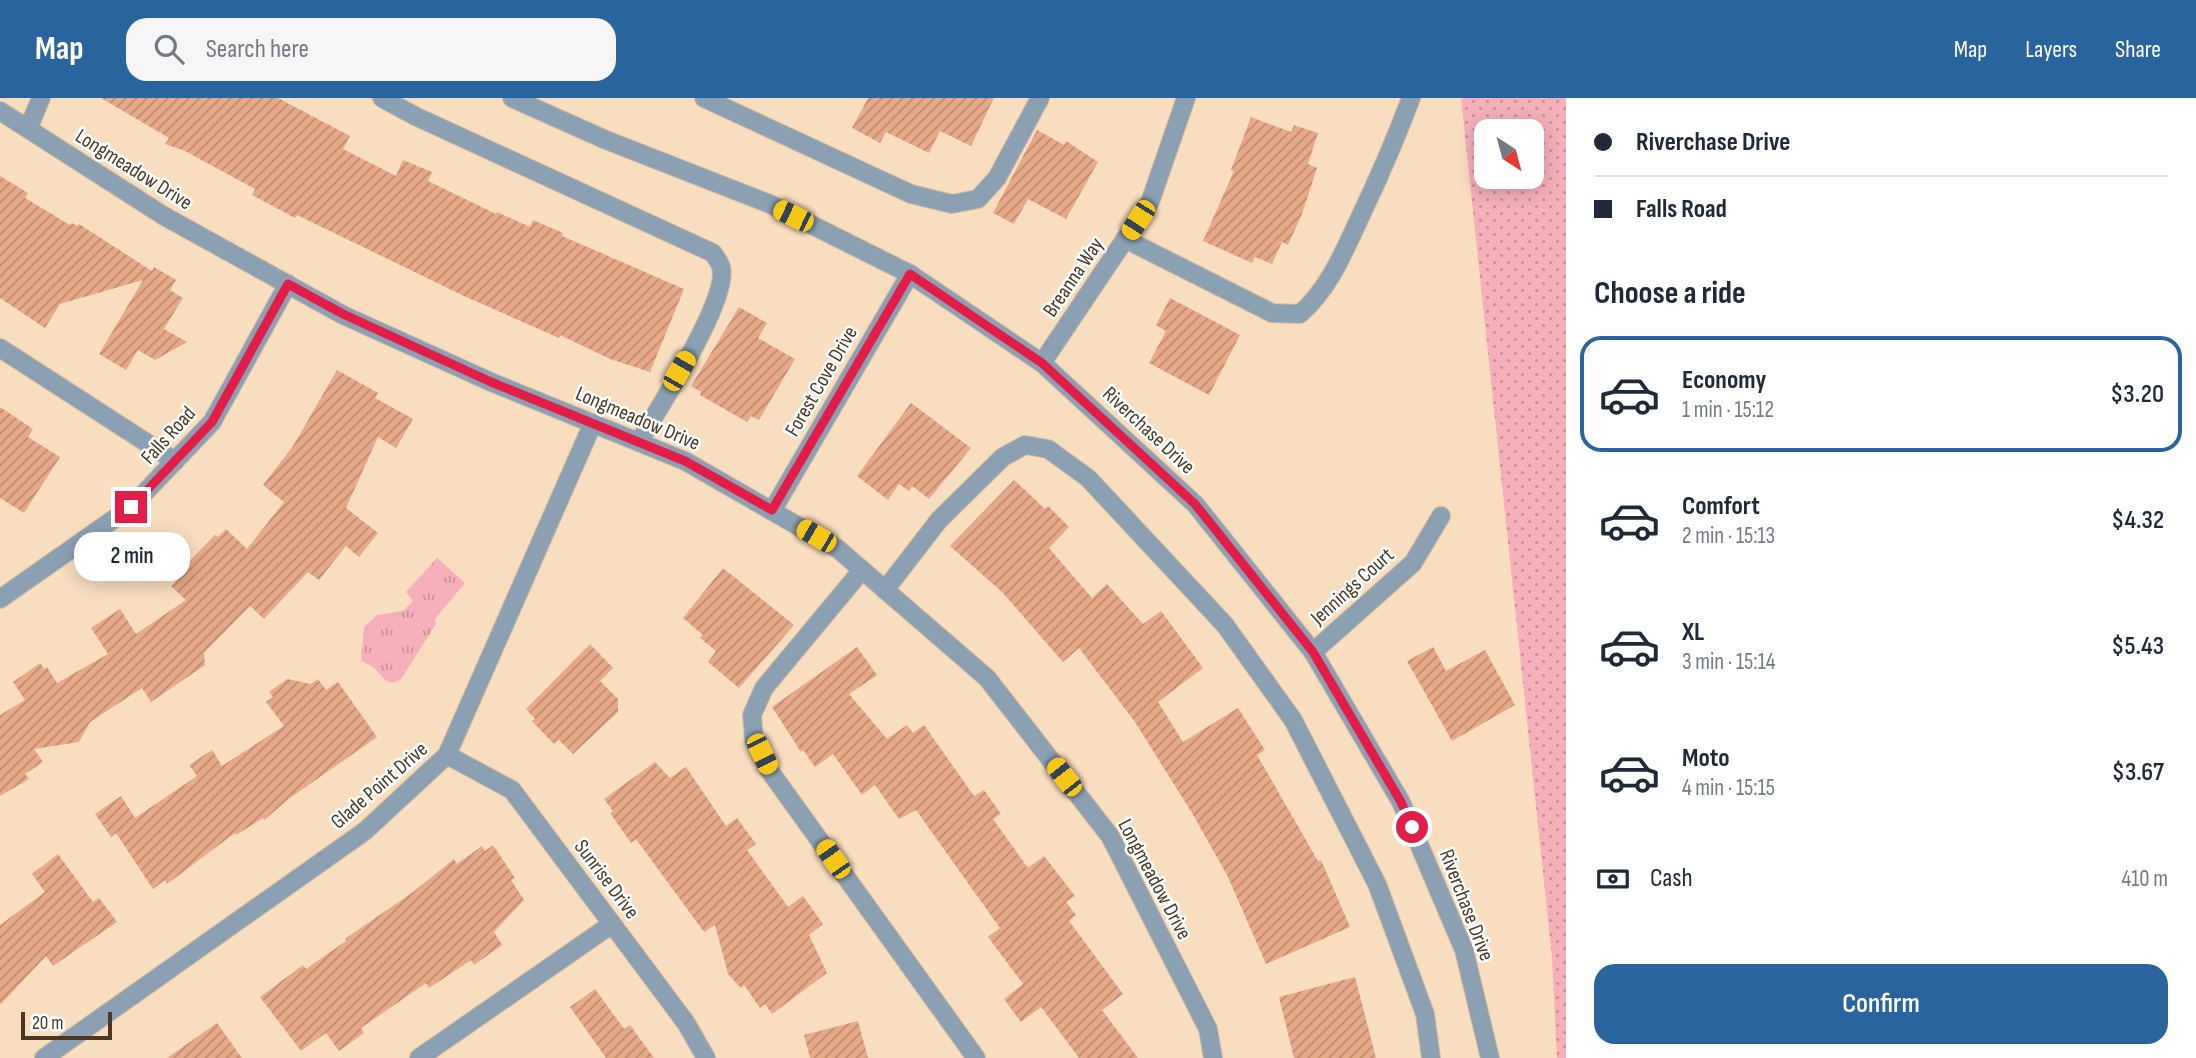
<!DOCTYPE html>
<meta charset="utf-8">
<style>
:root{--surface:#fff;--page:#f6f6f7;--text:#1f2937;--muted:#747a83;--line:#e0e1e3;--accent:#29659c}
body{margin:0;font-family:"Sofia Sans Condensed",sans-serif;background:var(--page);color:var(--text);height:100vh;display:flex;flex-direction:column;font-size:26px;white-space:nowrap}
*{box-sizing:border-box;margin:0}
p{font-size:23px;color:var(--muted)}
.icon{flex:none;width:38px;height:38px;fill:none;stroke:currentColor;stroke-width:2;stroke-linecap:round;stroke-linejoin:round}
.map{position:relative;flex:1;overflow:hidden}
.details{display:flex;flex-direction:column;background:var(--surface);width:630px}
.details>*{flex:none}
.guide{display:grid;align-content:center;height:154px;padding:0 28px;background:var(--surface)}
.needle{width:46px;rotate:144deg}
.buttons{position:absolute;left:1474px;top:21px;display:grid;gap:14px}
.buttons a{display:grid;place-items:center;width:70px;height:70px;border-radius:14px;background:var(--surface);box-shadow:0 4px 18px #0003;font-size:35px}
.scale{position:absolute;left:21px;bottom:18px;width:91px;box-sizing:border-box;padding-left:7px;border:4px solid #4b3823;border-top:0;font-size:19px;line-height:24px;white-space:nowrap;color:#4b3823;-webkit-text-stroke:5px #fff;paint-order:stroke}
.end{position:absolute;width:32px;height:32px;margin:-16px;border:9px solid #e11d48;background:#fff;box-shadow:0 0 0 4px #fff}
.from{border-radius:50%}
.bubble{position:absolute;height:49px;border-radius:21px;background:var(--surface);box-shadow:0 4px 18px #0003;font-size:23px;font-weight:600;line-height:49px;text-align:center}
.car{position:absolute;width:21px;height:42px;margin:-21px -10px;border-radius:9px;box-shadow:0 0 5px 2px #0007;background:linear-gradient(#f5c518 24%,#345 0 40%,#f5c518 0 76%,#345 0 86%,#f5c518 0)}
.guide b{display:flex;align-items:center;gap:24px;height:66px;font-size:26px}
.guide b+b{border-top:2px solid var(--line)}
.guide i{width:18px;height:18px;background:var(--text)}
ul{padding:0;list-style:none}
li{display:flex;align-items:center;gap:21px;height:116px;margin:0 14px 10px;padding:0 14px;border:4px solid transparent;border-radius:21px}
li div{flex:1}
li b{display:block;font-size:26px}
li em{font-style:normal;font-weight:600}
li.current{border-color:var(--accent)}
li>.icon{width:63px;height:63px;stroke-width:1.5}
h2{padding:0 28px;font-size:32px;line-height:84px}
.pay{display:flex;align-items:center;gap:18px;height:77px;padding:0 28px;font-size:26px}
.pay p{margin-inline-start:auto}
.primary-button{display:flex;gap:14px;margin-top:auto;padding:14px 28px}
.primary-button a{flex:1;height:80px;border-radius:21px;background:var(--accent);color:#fff;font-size:28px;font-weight:600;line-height:80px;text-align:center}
header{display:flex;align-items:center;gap:42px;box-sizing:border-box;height:98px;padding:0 35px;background:var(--accent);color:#fff}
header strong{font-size:33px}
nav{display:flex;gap:38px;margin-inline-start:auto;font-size:24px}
.search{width:490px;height:63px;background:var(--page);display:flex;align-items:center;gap:18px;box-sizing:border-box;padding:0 24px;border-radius:21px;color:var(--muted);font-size:26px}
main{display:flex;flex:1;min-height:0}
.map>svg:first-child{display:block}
</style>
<header>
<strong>Map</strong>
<div class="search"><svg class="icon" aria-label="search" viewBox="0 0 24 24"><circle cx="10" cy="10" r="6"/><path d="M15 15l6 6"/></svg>Search here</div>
<nav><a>Map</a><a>Layers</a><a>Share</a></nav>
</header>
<main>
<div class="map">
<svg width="1566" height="960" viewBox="0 0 1566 960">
<defs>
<pattern id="grass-dots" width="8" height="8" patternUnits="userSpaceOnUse" patternTransform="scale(1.75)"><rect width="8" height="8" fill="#f5b0ba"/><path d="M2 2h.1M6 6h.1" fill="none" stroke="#c89097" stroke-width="1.8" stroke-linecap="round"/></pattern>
<pattern id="park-tufts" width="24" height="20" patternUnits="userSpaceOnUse" patternTransform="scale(1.75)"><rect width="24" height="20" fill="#f5b0ba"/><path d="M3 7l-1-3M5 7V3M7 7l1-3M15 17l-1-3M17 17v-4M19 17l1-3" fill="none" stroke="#c89097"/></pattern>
<pattern id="building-hatch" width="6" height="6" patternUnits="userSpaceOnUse" patternTransform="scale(1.75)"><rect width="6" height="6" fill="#e6aa89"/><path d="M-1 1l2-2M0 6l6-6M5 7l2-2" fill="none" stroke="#bc8b70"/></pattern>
</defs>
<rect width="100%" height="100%" fill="#f9ddbf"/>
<path fill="url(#grass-dots)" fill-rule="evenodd" d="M1461,0H1566V960H1557L1552,859ZM1486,33H1531V79H1486Z"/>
<path fill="url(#park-tufts)" d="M437,460L465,485L435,521L436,526L401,581C390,590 384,581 377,573C373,568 367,566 361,563L364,529L377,517L403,513L413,503L406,494Z"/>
<g fill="url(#building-hatch)">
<path d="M101,0H278L350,38L343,51L396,78L403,62L432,74L428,83L496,116L497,114L530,129L533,122L563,135L562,138L684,191L650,274L610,261L560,237L559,240L464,198L297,117L295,120L252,97L255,91L185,53L165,46L169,40Z"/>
<path d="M868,0H994L971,48L940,33L929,55L886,34L880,45L852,30Z"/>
<path d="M1251,19L1291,34L1294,27L1318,35L1308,66L1317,70L1302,116L1288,147L1282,144L1272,166L1255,159L1252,165L1203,143L1234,73L1231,72Z"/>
<path d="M1037,32L1064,47L1066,43L1098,64L1066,121L1028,101L1014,126L993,115Z"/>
<path d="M0,78L28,95L25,100L70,127L72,125L77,128L79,126L152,173L154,169L176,182L170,192L183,200L164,231L187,244L155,262L138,252L126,272L99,256L143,182L60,206L45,230L0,200Z"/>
<path d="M1170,200L1240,237L1209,297L1149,265L1166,233L1156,227Z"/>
<path d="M739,209L767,225L758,240L795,261L759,322L751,318L747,324L700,297L701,294L691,288Z"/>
<path d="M337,272L378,295L375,300L413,321L396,350L378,339L346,410L378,435L359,459L346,448L319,482L308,474L264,521L250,508L204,555L205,567L151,604L142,590L90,624L79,644L34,651L43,664L25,676L29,681L0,698V617L25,602L13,584L40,565L44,571L47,569L57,585L108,556L91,530L120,511L136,536L186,502L171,488L180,479L177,476L215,437L218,439L226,431L247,451L284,404L263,387L293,348Z"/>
<path d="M911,305L971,350L929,401L912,388L909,393L899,386L888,402L857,378Z"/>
<path d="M0,309L33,331L28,339L60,359L24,415L0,400Z"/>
<path d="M1014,382L1045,411L1048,408L1069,429L1049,450L1092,500L1107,486L1143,526L1161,513L1203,570L1158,604L1183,644L1238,610L1265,652L1257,657L1318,763L1321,762L1350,829L1266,866L1227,777L1192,715L1135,624L1079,550L1063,564L1002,494L950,448Z"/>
<path d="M723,470L794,527L739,590L708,564L716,553L700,540L703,537L683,520Z"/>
<path d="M590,546L613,570L600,583L618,601V614L573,656L559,642L554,646L532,623L535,621L526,611Z"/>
<path d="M857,549L877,577L849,596L887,641L907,627L913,635L924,627L974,698L984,692L1001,716L993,721L1028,770L1044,758L1075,798L1066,804L1076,817L1069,823L1123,896L1102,912L1138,960H1079L1041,909L1021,924L1004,901L1023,886L988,839L1000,830L916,712L899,721L875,687L862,697L833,656L815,669L803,652L801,654L772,609Z"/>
<path d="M1433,549L1446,573L1485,552L1515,607L1452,643L1407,563Z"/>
<path d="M287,581L311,586L318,581L326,592L338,584L377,639L290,700L264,722L263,720L236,737L235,735L167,786L165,782L153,791L116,735L111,739L95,716L121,698L135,720L197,678L189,667L212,652L222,668L284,628L266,604L273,599L269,594Z"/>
<path d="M655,664L670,680L686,669L726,728L737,720L756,746L747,752L788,809L803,798L823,826L809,837L827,875L772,916L765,906L760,910L744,887L741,890L728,876L715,827L704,834L636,741L631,745L610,715L613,713L604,701Z"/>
<path d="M493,747L515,780L511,782L524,802L494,834L502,847L474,867L471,862L429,890L426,885L361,930L364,935L339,953L326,935L301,953L260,899L303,867L306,871L346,843L345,841L413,794L454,761L457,766L482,748L485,753Z"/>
<path d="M58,756L93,804L99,800L117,824L53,868L46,858L0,907V827L45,794L32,776Z"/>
<path d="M1355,879L1376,960H1294L1279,899Z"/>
<path d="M595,891L624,931L630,927L654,960H606L570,909Z"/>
<path d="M858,923L868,960H810L804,937Z"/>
<path d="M217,925L242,960H167Z"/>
</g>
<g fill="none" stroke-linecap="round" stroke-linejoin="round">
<g stroke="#d3b99d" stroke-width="20">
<g id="minor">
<path d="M382,0L415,18L713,155C715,159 720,164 721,169C730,201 657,312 639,344"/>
<path d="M512,0L606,42L770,106L910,176L1042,265L1195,406L1313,554L1401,704L1464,852L1490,960"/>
<path d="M704,0L911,96L952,106L978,101L997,80L1040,0"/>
<path d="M0,13L164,118L343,217L491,284L685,363L838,451L987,580L1110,738L1208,931L1213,960"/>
<path d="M28,31L41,0"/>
<path d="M1125,141L1272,215L1300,216C1330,190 1345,151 1362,115C1380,77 1396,40 1411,0"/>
<path d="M0,250L175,363"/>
<path d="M1042,265L1150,104L1186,0"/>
<path d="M772,413L910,176"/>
<path d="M862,472L764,590L752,617L754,641L769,672L976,960"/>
<path d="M885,492L939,422L1003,359L1025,347L1048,351L1088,380L1225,527L1293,622L1377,786L1425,916L1431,960"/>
<path d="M0,501L131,409L212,324L288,186"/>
<path d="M1313,554L1413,465L1441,418"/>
<path d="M447,657L512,692L686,925L706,960"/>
<path d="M44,960L365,733L447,657L593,325"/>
<path d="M419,960L612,826"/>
</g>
</g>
<use href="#minor" stroke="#8ca0b4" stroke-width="18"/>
</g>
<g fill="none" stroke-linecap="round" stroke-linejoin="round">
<path stroke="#e11d48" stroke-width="9" d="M131,409L212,324L288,186L343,216L491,284L685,363L772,412L910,176L1042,265L1195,406L1313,554L1401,704L1412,729"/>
</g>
<g text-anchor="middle" stroke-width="5" stroke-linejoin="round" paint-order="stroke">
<g font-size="21" fill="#4b3823" stroke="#fff">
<text transform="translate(134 71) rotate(32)" y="7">Longmeadow Drive</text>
<text transform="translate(1073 179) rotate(-56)" y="7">Breanna Way</text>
<text transform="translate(821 283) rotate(-60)" y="7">Forest Cove Drive</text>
<text transform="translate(638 320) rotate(23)" y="7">Longmeadow Drive</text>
<text transform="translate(1149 332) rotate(43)" y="7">Riverchase Drive</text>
<text transform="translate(168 337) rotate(-48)" y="7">Falls Road</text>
<text transform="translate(1352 488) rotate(-42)" y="7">Jennings Court</text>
<text transform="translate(379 687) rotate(-41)" y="7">Glade Point Drive</text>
<text transform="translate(607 781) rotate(53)" y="7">Sunrise Drive</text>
<text transform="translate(1155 781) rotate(62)" y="7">Longmeadow Drive</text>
<text transform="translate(1467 807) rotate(69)" y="7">Riverchase Drive</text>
</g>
</g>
</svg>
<div class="buttons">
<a><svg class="needle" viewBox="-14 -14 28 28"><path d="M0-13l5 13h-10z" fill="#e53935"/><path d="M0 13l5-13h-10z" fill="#747a83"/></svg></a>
</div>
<div class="scale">20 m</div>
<i class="end from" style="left:1412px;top:729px"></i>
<i class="end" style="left:131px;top:409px"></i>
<div class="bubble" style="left:74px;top:434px;width:116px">2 min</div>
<i class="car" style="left:793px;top:118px;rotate:296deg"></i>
<i class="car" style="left:1138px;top:122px;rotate:213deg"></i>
<i class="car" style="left:679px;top:273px;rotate:30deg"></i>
<i class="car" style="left:816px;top:438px;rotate:300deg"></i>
<i class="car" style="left:762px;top:656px;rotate:154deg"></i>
<i class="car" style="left:1064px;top:679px;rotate:322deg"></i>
<i class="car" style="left:833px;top:761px;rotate:325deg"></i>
</div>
<section class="details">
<div class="guide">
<b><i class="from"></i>Riverchase Drive</b>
<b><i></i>Falls Road</b>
</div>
<h2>Choose a ride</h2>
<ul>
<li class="current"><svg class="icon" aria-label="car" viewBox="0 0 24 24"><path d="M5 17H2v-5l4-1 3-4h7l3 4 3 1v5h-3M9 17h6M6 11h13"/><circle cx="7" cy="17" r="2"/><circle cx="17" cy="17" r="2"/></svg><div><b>Economy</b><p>1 min · 15:12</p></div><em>$3.20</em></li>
<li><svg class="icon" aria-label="car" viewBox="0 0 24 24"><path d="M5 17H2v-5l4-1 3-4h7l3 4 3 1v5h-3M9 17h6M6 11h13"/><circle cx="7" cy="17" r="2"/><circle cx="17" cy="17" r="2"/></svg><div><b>Comfort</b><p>2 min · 15:13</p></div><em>$4.32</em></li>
<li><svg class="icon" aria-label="car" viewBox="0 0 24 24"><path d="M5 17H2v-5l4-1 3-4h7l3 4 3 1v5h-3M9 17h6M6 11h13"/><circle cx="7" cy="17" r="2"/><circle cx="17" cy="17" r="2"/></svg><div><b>XL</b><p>3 min · 15:14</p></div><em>$5.43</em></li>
<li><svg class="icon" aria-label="car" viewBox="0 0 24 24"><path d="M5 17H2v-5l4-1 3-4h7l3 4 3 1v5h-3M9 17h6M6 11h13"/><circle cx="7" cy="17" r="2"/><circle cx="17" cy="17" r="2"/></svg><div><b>Moto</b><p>4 min · 15:15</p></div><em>$3.67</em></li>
</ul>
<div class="pay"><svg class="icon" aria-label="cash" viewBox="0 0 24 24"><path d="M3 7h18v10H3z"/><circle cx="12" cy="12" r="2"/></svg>Cash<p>410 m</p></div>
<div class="primary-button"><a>Confirm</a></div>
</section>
</main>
